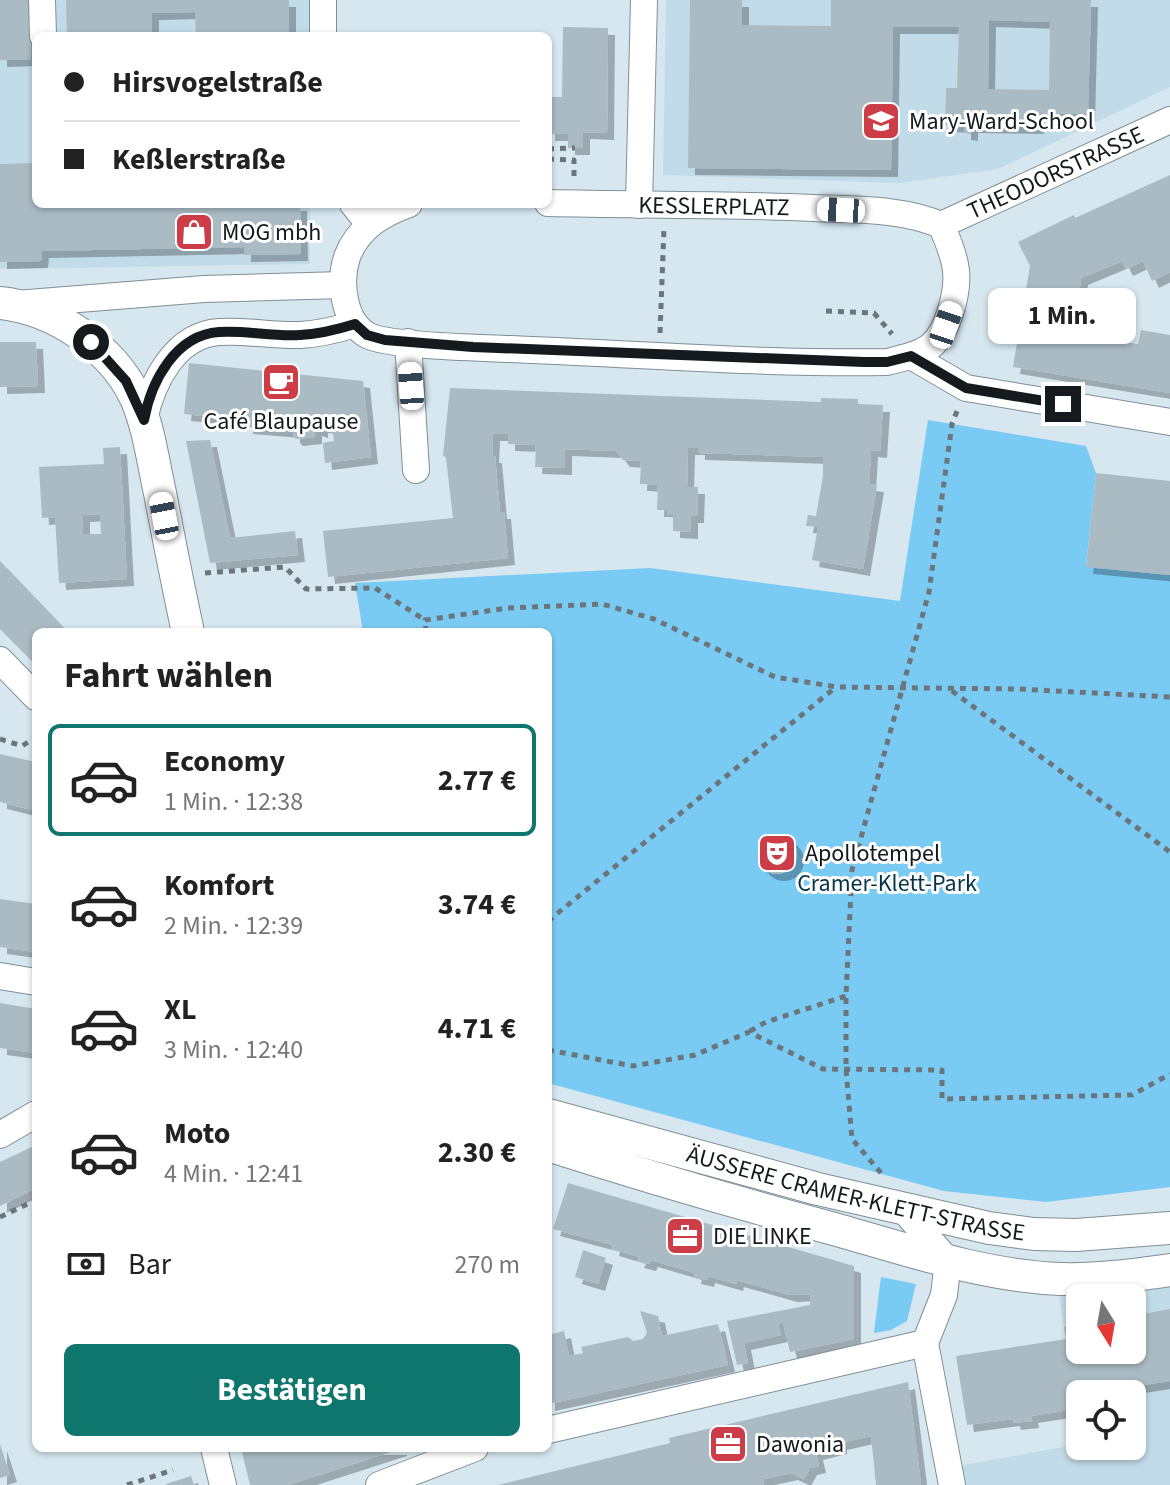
<!DOCTYPE html>
<html lang="de">
<meta charset="utf-8">
<style>
:root{--surface:#fff;--page:#f6f6f6;--text:#222;--muted:#767676;--line:#e0e0e0;--accent:#0f766e}
body{margin:0;font-family:"Source Sans 3",sans-serif;background:var(--page);color:var(--text);height:100vh;display:flex;flex-direction:column;font-size:30px;white-space:nowrap}
*{box-sizing:border-box;margin:0}
p{font-size:26px;color:var(--muted)}
.icon{flex:none;width:44px;height:44px;fill:none;stroke:currentColor;stroke-width:2;stroke-linecap:round;stroke-linejoin:round}
.map{position:relative;flex:1;overflow:hidden}
.side{position:absolute;left:32px;top:628px;width:520px;height:824px;display:flex;flex-direction:column;background:var(--surface);border-radius:12px;box-shadow:0 2px 6px #0004}
.side>*{flex:none}
.hud{position:absolute;left:32px;top:32px;width:520px;height:176px;border-radius:12px;box-shadow:0 2px 6px #0004;display:grid;align-content:center;height:176px;padding:0 32px;background:var(--surface)}
.needle{width:52px;rotate:169deg}
.buttons{position:absolute;left:1066px;top:1284px;display:grid;gap:16px}
.buttons a{display:grid;place-items:center;width:80px;height:80px;border-radius:12px;background:var(--surface);box-shadow:0 2px 6px #0004;font-size:40px}
.end{position:absolute;width:36px;height:36px;margin:-18px;border:10px solid #141a1d;background:#fff;box-shadow:0 0 0 4px #fff}
.from{border-radius:50%}
.bubble{position:absolute;height:56px;border-radius:12px;background:var(--surface);box-shadow:0 2px 6px #0004;font-size:26px;font-weight:700;line-height:56px;text-align:center}
.car{position:absolute;width:24px;height:48px;margin:-24px -12px;border-radius:10px;box-shadow:0 0 6px 2px #0007;background:linear-gradient(#fff 24%,#345 0 40%,#fff 0 76%,#345 0 86%,#fff 0)}
.hud b{display:flex;align-items:center;gap:28px;height:76px;font-size:30px}
.hud b+b{border-top:2px solid var(--line)}
.hud i{width:20px;height:20px;background:var(--text)}
ul{padding:0;list-style:none}
li{display:flex;align-items:center;gap:24px;height:112px;margin:0 16px 12px;padding:0 16px;border:4px solid transparent;border-radius:12px}
li div{flex:1}
li b{display:block;font-size:30px}
li em{font-style:normal;font-weight:700}
li.current{border-color:var(--accent)}
li>.icon{width:72px;height:72px;stroke-width:1.5}
h2{padding:0 32px;font-size:36px;line-height:96px}
.pay{display:flex;align-items:center;gap:20px;height:88px;padding:0 32px;font-size:30px}
.pay p{margin-inline-start:auto}
.primary-button{display:flex;gap:16px;margin-top:auto;padding:16px 32px}
.primary-button a{flex:1;height:92px;border-radius:12px;background:var(--accent);color:#fff;font-size:32px;font-weight:700;line-height:92px;text-align:center}
.map>svg:first-child{display:block}
</style>
<div class="map">
<svg width="1170" height="1485" viewBox="0 0 1170 1485">
<defs>
<filter id="shadow"><feDropShadow dx="7" dy="7" stdDeviation="0" flood-color="#0004"/></filter>
</defs>
<rect width="100%" height="100%" fill="#d6e7f0"/>
<g fill="#c2dbe8" fill-rule="evenodd">
<path d="M0,0H309L310,36H36V204H310V264L0,269Z"/>
<path d="M666,0H1170V87L998,169L900,183L663,175Z"/>
<path d="M1170,1286V1485H962L958,1466L1080,1444V1446H1132V1394H1080V1427L1059,1295H1103ZM1080,1298H1132V1350H1080Z"/>
</g>
<g fill="#7acbf3">
<path d="M928,420L1086,446L1096,473L1086,566L1170,575V1187L1046,1202L944,1191L548,1083V632H363L355,583L650,568L900,601Z"/>
<path d="M881,1277L916,1284L907,1321L891,1330L874,1333Z"/>
</g>
<g fill="#abbbc4" fill-rule="evenodd" filter="url(#shadow)">
<path d="M0,0H30L31,59L0,60Z"/>
<path d="M66,0H289V36H196L195,12L152,13V36H67Z"/>
<path d="M690,0H742V25L831,26V0H1091L1088,114L1037,113V127L971,126V134L964,133V126L945,125L946,88H957L959,27H893L891,170L688,168ZM989,20L1050,22L1049,90L988,89Z"/>
<path d="M563,27L608,28L607,133L583,132V148H568V134H548V97H562Z"/>
<path d="M36,163V204H300L301,254L244,255V247L42,251L41,261L0,262V164Z"/>
<path d="M1170,175V272L1152,281L1143,261L1126,269L1122,261L1081,278L1075,334L1138,344L1141,330L1170,335V393L1013,367L1030,266L1018,242L1074,215L1075,218Z"/>
<path d="M0,342H36L38,386L0,387Z"/>
<path d="M189,363L363,381L371,457L325,463L323,443L334,441L332,427L321,426V431L315,429V437L296,439L293,436V431L246,427V420L184,414Z"/>
<path d="M450,388L821,402V398L858,399V404L883,405L880,451L871,450L869,484L877,485L863,569L812,560L818,527L806,526L808,515L816,516L823,476V457L698,453V448H688L687,487H698L697,516H691V532L673,531V515H667V510H657L658,485L640,484L641,461L623,460L616,451L565,449V468L535,467L536,445L508,444V434H493L492,456H495L500,512H504L508,558L328,577L323,531L453,518L446,458L443,455Z"/>
<path d="M210,440L230,538L295,531L298,555L210,563L186,441Z"/>
<path d="M120,447L127,579L59,583L55,517L42,518L39,467L104,464L103,448ZM100,514L101,534H83V515Z"/>
<path d="M1096,473L1170,481V575L1086,567Z"/>
<path d="M0,561L68,632H36V665L0,629Z"/>
<path d="M0,754L36,762V811L0,802Z"/>
<circle cx="777" cy="854" r="20"/>
<path d="M0,899L36,904V952L0,947Z"/>
<path d="M0,1003L36,1009V1053L0,1048Z"/>
<path d="M36,1145V1188L0,1206V1162Z"/>
<path d="M568,1183L854,1266V1339L790,1352L783,1322L778,1324L781,1335L744,1343L748,1363L737,1365L727,1321L810,1305L811,1294L790,1295L737,1280L736,1284L708,1276L707,1280L694,1277L695,1273L651,1260L649,1264L637,1261L639,1257L612,1249L613,1245L553,1229Z"/>
<path d="M583,1250L606,1258L598,1284L575,1277Z"/>
<path d="M1170,1309V1381L1074,1396L1076,1409L1031,1416L1032,1421L1014,1423L1013,1419L967,1425L956,1356L1066,1339L1064,1327L1080,1324V1350H1132V1316Z"/>
<path d="M640,1311L658,1316L662,1336L718,1324L728,1365L548,1404V1335L564,1331L569,1356L583,1353L581,1347L628,1337L633,1341L643,1339L647,1333Z"/>
<path d="M908,1382L921,1485H876L871,1436L840,1443V1447L816,1453L819,1466L810,1468L804,1479L791,1473L763,1479L764,1485H498L670,1443L669,1438Z"/>
<path d="M0,1444L10,1475L0,1478Z"/>
<path d="M241,1448H400V1449L288,1485H250Z"/>
<path d="M191,1476L194,1485H166V1484Z"/>
</g>
<g fill="none" stroke-linecap="round" stroke-linejoin="round">
<g stroke="#7f8f97" stroke-width="28">
<g id="minor">
<path d="M42,0L43,36"/>
<path d="M323,0V36"/>
<path d="M353,204L369,224"/>
<path d="M409,204C381,214 358,228 347,257C339,281 343,321 367,335C386,346 483,348 511,349C636,354 762,364 887,362C902,358 921,355 933,344C940,337 946,325 949,316C962,279 957,260 941,225C901,208 856,210 813,208C725,204 636,205 548,203"/>
<path d="M639,205L644,0"/>
<path id="s1" d="M941,225L1170,120"/>
<path d="M16,304L204,289L343,285"/>
<path d="M408,342L416,470"/>
<path d="M911,356L966,388L1170,422"/>
<path d="M144,420C152,382 175,335 219,332C246,330 273,336 300,335C319,334 336,330 355,324"/>
<path d="M0,660L36,697"/>
<path d="M0,976L36,982"/>
<path d="M0,1135L36,1114"/>
<path d="M903,1209L948,1261L944,1295L925,1343L952,1485"/>
<path d="M548,1430L925,1343"/>
<path d="M214,1448L223,1485"/>
<path d="M379,1485L475,1448"/>
</g>
</g>
<g stroke="#7f8f97" stroke-width="34">
<g id="major">
<path d="M0,303C55,309 112,347 136,398C149,428 153,462 160,493C169,540 178,586 188,632"/>
<path id="s2" d="M548,1115L818,1189L989,1228L1034,1234L1076,1235L1170,1228"/>
<path d="M548,1145C639,1174 731,1201 823,1226C900,1247 980,1276 1061,1279C1098,1280 1134,1275 1170,1270"/>
</g>
</g>
<g stroke="#6b767c" stroke-width="5" stroke-dasharray="6 6" stroke-linecap="butt">
<path d="M548,149L575,148"/>
<path d="M548,159L574,160V179"/>
<path d="M826,311L874,313L892,334"/>
<path d="M660,333L664,228"/>
<path d="M205,573L285,567L306,589L375,588L425,620"/>
<path d="M426,632L425,620L508,608L602,604L654,619L775,677L837,687L1019,689L1170,697"/>
<path d="M952,691L1170,852"/>
<path d="M0,739L22,746L36,737"/>
<path d="M548,921L836,687"/>
<path d="M750,1031L766,1022L846,996"/>
<path d="M548,1050L633,1066L695,1055L749,1032L823,1069L942,1070V1099L1132,1095L1170,1074"/>
<path d="M881,1173L852,1139L846,1069V996L852,870L929,592L952,424L957,411"/>
<path d="M0,1217L36,1200"/>
<path d="M127,1485L173,1470"/>
</g>
<use href="#minor" stroke="#fff" stroke-width="26"/>
<use href="#major" stroke="#fff" stroke-width="32"/>
</g>
<g fill="none" stroke-linecap="round" stroke-linejoin="round">
<path stroke="#141a1d" stroke-width="10" d="M91,342L126,381L144,420C151,382 175,335 219,332C246,330 273,337 300,335C319,334 336,330 355,324L367,335L385,340L473,347L864,362H887L911,356L966,388L1063,404"/>
</g>
<defs>
<g id="school-square" transform="scale(2)"><rect x="-9" y="-9" width="18" height="18" rx="4" fill="#cd3d47" stroke="#fff"/><path d="M0-5L7-2L0 1L-7-2ZM-4 1L0 2.5L4 1V4Q0 6-4 4Z" fill="#fff"/></g>
<g id="shop-square" transform="scale(2)"><rect x="-9" y="-9" width="18" height="18" rx="4" fill="#cd3d47" stroke="#fff"/><path d="M-5-2.5h2.3a2.7 3.5 0 0 1 5.4 0H5L5.5 6h-11ZM-1.5-2.5h3a1.5 2.3 0 0 0-3 0Z" fill="#fff"/></g>
<g id="cafe-square" transform="scale(2)"><rect x="-9" y="-9" width="18" height="18" rx="4" fill="#cd3d47" stroke="#fff"/><path d="M-5.5-4.5H6V0H3Q3 3.5 0 3.5H-2.5Q-5.5 3.5-5.5 0ZM3-3.2v2h1.7v-2ZM-6 4.5H4V6H-6Z" fill="#fff"/></g>
<g id="theatre-square" transform="scale(2)"><rect x="-9" y="-9" width="18" height="18" rx="4" fill="#cd3d47" stroke="#fff"/><path d="M-5-5.5Q0-4 5-5.5V0Q5 5 0 6Q-5 5-5 0ZM-3.3-2.5H-1v1.5H-3.3ZM1-2.5H3.3v1.5H1ZM-2.8 1Q0 5.5 2.8 1Z" fill="#fff"/></g>
<g id="office-square" transform="scale(2)"><rect x="-9" y="-9" width="18" height="18" rx="4" fill="#cd3d47" stroke="#fff"/><path d="M-6-3h4V-5.5h4V-3h4V5H-6ZM-1-4.5V-3h2v-1.5ZM-6 0V1H6V0Z" fill="#fff"/></g>
</defs>
<g fill-rule="evenodd">
<use href="#school-square" x="881" y="121"/>
<use href="#shop-square" x="194" y="232"/>
<use href="#cafe-square" x="281" y="382"/>
<use href="#theatre-square" x="777" y="853"/>
<use href="#office-square" x="685" y="1236"/>
<use href="#office-square" x="728" y="1444"/>
</g>
<g text-anchor="middle" stroke-width="6" stroke-linejoin="round" paint-order="stroke">
<g font-size="24" fill="#141a1d" stroke="#fff" text-anchor="start">
<text x="909" y="129">Mary-Ward-School</text>
<text x="222" y="240">MOG mbh</text>
<text x="281" y="429" text-anchor="middle">Café Blaupause</text>
<text x="805" y="861">Apollotempel</text>
<text x="713" y="1244">DIE LINKE</text>
<text x="756" y="1452">Dawonia</text>
</g>
<g font-size="24" fill="#141a1d" stroke="#fff">
<text dy="8" stroke="none"><textPath href="#s1" startOffset="126">THEODORSTRASSE</textPath></text>
<text transform="translate(714 206) rotate(1)" y="8">KESSLERPLATZ</text>
<text dy="8" stroke="none"><textPath href="#s2" startOffset="318">ÄUSSERE CRAMER-KLETT-STRASSE</textPath></text>
</g>
<g font-size="24" fill="#073548" stroke="#fff">
<text x="887" y="891">Cramer-Klett-Park</text>
</g>
</g>
</svg>
<div class="buttons">
<a><svg class="needle" viewBox="-14 -14 28 28"><path d="M0-13l5 13h-10z" fill="#e53935"/><path d="M0 13l5-13h-10z" fill="#767676"/></svg></a>
<a><svg class="icon" aria-label="locate" viewBox="0 0 24 24"><circle cx="12" cy="12" r="6"/><path d="M12 2v4M12 18v4M2 12h4M18 12h4"/></svg></a>
</div>
<i class="end from" style="left:91px;top:342px"></i>
<i class="end" style="left:1063px;top:404px"></i>
<div class="bubble" style="left:988px;top:288px;width:148px">1 Min.</div>
<i class="car" style="left:841px;top:210px;rotate:273deg"></i>
<i class="car" style="left:946px;top:325px;rotate:19deg"></i>
<i class="car" style="left:411px;top:386px;rotate:356deg"></i>
<i class="car" style="left:164px;top:516px;rotate:349deg"></i>
<div class="hud">
<b><i class="from"></i>Hirsvogelstraße</b>
<b><i></i>Keßlerstraße</b>
</div>
<section class="side">
<h2>Fahrt wählen</h2>
<ul>
<li class="current"><svg class="icon" aria-label="car" viewBox="0 0 24 24"><path d="M5 17H2v-5l4-1 3-4h7l3 4 3 1v5h-3M9 17h6M6 11h13"/><circle cx="7" cy="17" r="2"/><circle cx="17" cy="17" r="2"/></svg><div><b>Economy</b><p>1 Min. · 12:38</p></div><em>2.77 €</em></li>
<li><svg class="icon" aria-label="car" viewBox="0 0 24 24"><path d="M5 17H2v-5l4-1 3-4h7l3 4 3 1v5h-3M9 17h6M6 11h13"/><circle cx="7" cy="17" r="2"/><circle cx="17" cy="17" r="2"/></svg><div><b>Komfort</b><p>2 Min. · 12:39</p></div><em>3.74 €</em></li>
<li><svg class="icon" aria-label="car" viewBox="0 0 24 24"><path d="M5 17H2v-5l4-1 3-4h7l3 4 3 1v5h-3M9 17h6M6 11h13"/><circle cx="7" cy="17" r="2"/><circle cx="17" cy="17" r="2"/></svg><div><b>XL</b><p>3 Min. · 12:40</p></div><em>4.71 €</em></li>
<li><svg class="icon" aria-label="car" viewBox="0 0 24 24"><path d="M5 17H2v-5l4-1 3-4h7l3 4 3 1v5h-3M9 17h6M6 11h13"/><circle cx="7" cy="17" r="2"/><circle cx="17" cy="17" r="2"/></svg><div><b>Moto</b><p>4 Min. · 12:41</p></div><em>2.30 €</em></li>
</ul>
<div class="pay"><svg class="icon" aria-label="cash" viewBox="0 0 24 24"><path d="M3 7h18v10H3z"/><circle cx="12" cy="12" r="2"/></svg>Bar<p>270 m</p></div>
<div class="primary-button"><a>Bestätigen</a></div>
</section>
</div>
